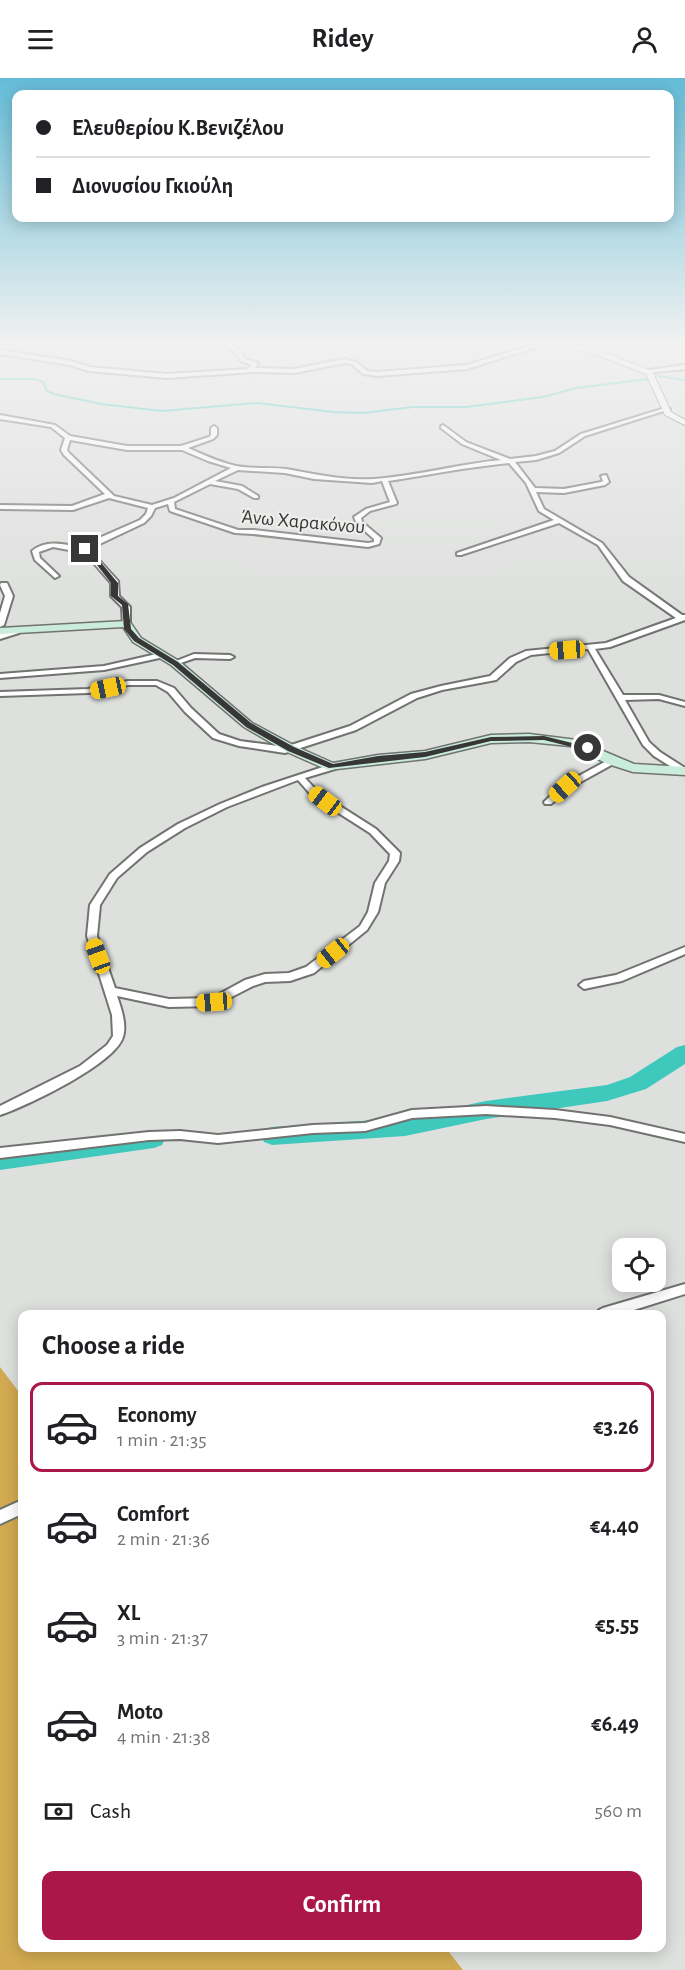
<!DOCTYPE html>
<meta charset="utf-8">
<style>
:root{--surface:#fff;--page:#f6f6f6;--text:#202124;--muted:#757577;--line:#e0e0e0;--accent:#ab1749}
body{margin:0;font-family:"Alegreya Sans",sans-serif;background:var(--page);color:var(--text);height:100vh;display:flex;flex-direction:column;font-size:22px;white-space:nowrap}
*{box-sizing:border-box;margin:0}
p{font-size:20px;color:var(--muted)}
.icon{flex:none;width:33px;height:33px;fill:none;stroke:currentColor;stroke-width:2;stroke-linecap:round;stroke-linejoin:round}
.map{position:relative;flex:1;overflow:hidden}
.drawer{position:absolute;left:18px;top:1232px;width:648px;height:642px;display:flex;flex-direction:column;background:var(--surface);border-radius:12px;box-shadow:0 3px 15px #0003}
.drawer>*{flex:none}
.hud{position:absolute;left:12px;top:12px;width:662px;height:132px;border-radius:12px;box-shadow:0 3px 15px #0003;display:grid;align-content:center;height:132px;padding:0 24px;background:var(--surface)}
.tools{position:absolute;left:612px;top:1160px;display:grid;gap:12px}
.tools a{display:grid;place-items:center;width:54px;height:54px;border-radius:12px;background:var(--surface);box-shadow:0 3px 15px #0003;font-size:30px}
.end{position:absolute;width:27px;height:27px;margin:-14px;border:8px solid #363736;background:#fff;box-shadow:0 0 0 3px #fff}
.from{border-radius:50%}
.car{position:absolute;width:18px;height:36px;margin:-18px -9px;border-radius:8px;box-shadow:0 0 4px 2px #0007;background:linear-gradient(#f5c518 24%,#345 0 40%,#f5c518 0 76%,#345 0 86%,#f5c518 0)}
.hud b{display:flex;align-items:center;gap:21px;height:57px;font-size:22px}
.hud b+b{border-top:2px solid var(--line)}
.hud i{width:15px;height:15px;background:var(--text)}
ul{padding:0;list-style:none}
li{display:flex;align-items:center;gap:18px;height:90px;margin:0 12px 9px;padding:0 12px;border:3px solid transparent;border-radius:12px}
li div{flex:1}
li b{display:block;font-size:22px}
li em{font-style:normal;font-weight:700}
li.active{border-color:var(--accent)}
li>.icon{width:54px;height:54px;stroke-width:1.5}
h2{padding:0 24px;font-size:27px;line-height:72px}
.pay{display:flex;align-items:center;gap:15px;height:66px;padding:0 24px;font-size:22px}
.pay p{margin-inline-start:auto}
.cta{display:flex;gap:12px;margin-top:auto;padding:12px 24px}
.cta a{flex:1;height:69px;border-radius:12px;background:var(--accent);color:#fff;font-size:24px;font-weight:700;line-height:69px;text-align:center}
header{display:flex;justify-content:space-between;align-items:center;height:78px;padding:0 24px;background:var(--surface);font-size:27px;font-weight:700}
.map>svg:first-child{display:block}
</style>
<header><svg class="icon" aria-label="menu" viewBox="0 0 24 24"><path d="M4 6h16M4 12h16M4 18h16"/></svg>Ridey<svg class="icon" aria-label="person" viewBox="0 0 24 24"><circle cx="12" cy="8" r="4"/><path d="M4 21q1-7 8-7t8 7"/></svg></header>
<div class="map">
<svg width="685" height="1892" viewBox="0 0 685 1892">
<rect width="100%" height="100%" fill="#dee0de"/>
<path fill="#d2aa51" d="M0,1289L22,1318V1869H445L463,1892H0Z"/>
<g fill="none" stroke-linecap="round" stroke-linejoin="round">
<g stroke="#3fc9bd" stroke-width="2">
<path d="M658,298L685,302"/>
<path d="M0,301H35L43,304L47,313L54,316L101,326L162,333L257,325L333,334L363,335L413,329H467L543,319L576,310L649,301"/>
</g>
<g fill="#3fc9bd" fill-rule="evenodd">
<path d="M685,967V986L646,1011L607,1023L486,1041L405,1058L272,1067L264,1064L261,1058L264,1052L272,1049L405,1040L486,1023L607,1007L630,999L677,969Z"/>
<path d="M154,1052L162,1055L165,1061L162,1067L154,1070L0,1092V1074Z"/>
</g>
<g stroke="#717370" stroke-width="4">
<g id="minor">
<path d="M220,263C230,263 241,272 245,281L258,285L255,290L294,291L345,281L356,284L367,293L377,294L467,287L546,263H555L467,291L377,298L363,296L352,286L345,285L294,295L253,294L167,300L89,293L70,287L0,276V272L71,283L90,289L167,296L248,291L252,287L241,283L238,277Z"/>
<path d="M685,287V291L645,295L642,293Z"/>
<path d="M665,330L670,331L585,358L559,375L536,382L515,384L535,410L564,411L601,404L603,403L601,398L606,397L609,404L605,407L564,415L536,414L544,431L602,465L629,499L682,537H685V542L610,569L595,571L623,617H659L685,624V628L659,621L625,622L649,664L660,674L685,690V695H681L654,678L643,667L588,571L531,577L516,584L496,602L442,612L417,620L356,652L285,675L239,668L213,660L185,634L168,614L156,607H128L88,615L0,618V614L88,611L128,603H157L174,610L191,630L219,656L240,663L285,669L350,648L411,616L441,608L490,598L510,580L526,573L606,565L676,540L623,503L598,467L559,445L461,477H457V475L554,442L539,433L526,405L509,385C468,389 428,397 388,403L397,425L396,426L370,433L361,440L362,444L381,460L379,466L368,469L253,456L235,455L170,433L168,426L155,430L151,438L144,445L89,471L118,503L119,518L130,529V546L123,548L122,529L111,518V505L85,475L53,469L39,474L40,480L59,498L55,500L35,482L32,473C46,461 65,466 82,470L90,464L140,442L146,436L148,430L109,420L73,432L0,431V427L72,428L105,416L64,377L61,372L65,360L51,349L0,341V337L55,347L70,358L127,368H181L209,359L211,357V350L214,348L217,350V357L213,361L188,370C204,377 219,384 236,388C252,391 270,389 286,391C315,396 345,403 374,401C417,398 459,386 501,382L462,366L441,350V348L443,347L466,364L510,381L536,378L555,373L581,356ZM70,362L127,372H182L208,383L231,390L174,420L152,427L114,418L69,375L67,372ZM238,392L285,395L314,401L372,405L382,403L390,424L366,431L354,439L357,446L374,461V464L368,465L253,452H238L175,431L174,424L210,406L238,411L254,420H258V418L242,408L215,403Z"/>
<path d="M1,505H7L13,518L4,547L0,549V535L5,518L0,507Z"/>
<path d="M16,551H19V555L0,561V556Z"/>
<path d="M161,575H164V579L104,592L0,600V596L104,588Z"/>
<path d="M194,576L230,577L234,579L230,581L195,580L175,587L171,585Z"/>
<path d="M612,680L615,681V685L568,711L551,726H545L544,724L562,707Z"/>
<path d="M332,686L336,689L335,691L305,700L318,714L376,751L400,775L399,783L385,805L378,834L367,852L314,895L290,903L265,904L253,908L214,928L169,929L117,918C121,930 127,946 123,959C115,986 27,1028 0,1037V1028L80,988L107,967L113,958L112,937L87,858L90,827L110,796L140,770L178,746L220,726L262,709ZM298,702L312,718L370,755L390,776L389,783L375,805L368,834L360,848L306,889L289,895L265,896L245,902L212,920L169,921L115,910L97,858L100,827L117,800L147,774L185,750L227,729Z"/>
<path d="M685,869V876L622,903L584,911L579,907L584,903L616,897Z"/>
<path d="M486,1028L555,1032L610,1039L685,1056V1064L610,1047L555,1040L486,1036L412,1040L365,1053L313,1055L218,1065L180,1061L149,1062L0,1080V1070L149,1054L180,1053L218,1057L313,1047L365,1045L412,1032Z"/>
<path d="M685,1206V1216L621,1236H597L599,1232L603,1230Z"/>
<path d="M22,1422V1436L0,1446V1432Z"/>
</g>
</g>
<g stroke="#717370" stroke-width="2">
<path id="tertiary" d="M545,263C582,263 617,280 652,293L671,334L685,342V347L665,337L646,296L592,275Z"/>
</g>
<g stroke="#717370" stroke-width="3">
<path id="secondary" d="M126,543L130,544L141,560L179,583L252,645L295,668L333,685L378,677L425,673L491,657L529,656L577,662L634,686L685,689V697L633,694L608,686L570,668L529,664L491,665L425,681L328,692L287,674L244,649L171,587L133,564L123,549L0,556V550Z"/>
</g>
<use href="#minor" fill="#fff" fill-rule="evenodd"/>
<use href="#tertiary" fill="#fff" fill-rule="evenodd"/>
<use href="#secondary" fill="#caecdd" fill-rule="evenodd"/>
</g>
<linearGradient id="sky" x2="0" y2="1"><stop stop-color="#64bcd7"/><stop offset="0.5" stop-color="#f0f1f0"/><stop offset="1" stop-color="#f0f1f0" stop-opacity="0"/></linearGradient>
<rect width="685" height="528" fill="url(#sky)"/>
<path fill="#363736" d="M83,469H88L118,505V518L128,526L131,551L139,560L178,584L251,645L294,669L333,686L378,678L425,674L491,659L544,658L592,670L588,673L544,662L491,663L425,679L329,690L288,673L246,649L173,587L134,563L124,551L122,527L111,518V505Z"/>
<g text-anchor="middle" stroke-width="4.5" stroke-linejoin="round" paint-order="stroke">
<g font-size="20" fill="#363736" stroke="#eceeeb">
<text transform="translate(303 443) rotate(5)" y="7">Άνω Χαρακόνου</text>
</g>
</g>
</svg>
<div class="tools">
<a><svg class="icon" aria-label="locate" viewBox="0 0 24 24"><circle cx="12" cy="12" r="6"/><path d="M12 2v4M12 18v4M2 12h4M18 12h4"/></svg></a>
</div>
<i class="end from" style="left:588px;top:670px"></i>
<i class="end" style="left:85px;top:471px"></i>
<i class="car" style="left:567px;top:572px;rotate:266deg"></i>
<i class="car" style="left:108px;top:610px;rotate:258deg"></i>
<i class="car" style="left:565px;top:709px;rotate:228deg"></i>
<i class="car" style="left:325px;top:723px;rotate:307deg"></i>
<i class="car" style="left:333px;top:875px;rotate:231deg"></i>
<i class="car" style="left:98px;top:878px;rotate:340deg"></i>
<i class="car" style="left:214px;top:924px;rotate:266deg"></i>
<div class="hud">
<b><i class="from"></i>Ελευθερίου Κ.Βενιζέλου</b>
<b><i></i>Διονυσίου Γκιούλη</b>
</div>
<section class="drawer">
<h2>Choose a ride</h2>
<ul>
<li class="active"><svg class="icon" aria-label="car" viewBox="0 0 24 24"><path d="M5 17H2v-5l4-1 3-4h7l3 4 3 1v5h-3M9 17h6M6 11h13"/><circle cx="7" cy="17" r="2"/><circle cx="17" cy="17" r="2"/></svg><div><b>Economy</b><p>1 min · 21:35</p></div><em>€3.26</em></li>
<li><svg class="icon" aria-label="car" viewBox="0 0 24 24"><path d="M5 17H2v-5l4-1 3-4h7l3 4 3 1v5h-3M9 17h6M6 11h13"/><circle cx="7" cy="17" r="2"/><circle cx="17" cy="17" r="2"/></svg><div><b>Comfort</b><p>2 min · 21:36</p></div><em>€4.40</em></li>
<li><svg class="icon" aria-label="car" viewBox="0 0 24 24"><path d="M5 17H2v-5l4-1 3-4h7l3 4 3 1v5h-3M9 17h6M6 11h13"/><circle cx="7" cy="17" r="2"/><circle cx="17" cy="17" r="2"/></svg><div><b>XL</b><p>3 min · 21:37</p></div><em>€5.55</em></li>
<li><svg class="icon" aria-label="car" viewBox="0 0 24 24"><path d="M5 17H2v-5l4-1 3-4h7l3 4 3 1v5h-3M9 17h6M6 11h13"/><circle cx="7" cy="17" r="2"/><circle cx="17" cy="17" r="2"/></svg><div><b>Moto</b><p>4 min · 21:38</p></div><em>€6.49</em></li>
</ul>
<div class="pay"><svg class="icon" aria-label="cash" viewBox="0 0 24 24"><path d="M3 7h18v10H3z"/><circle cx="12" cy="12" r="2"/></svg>Cash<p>560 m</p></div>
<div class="cta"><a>Confirm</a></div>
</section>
</div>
